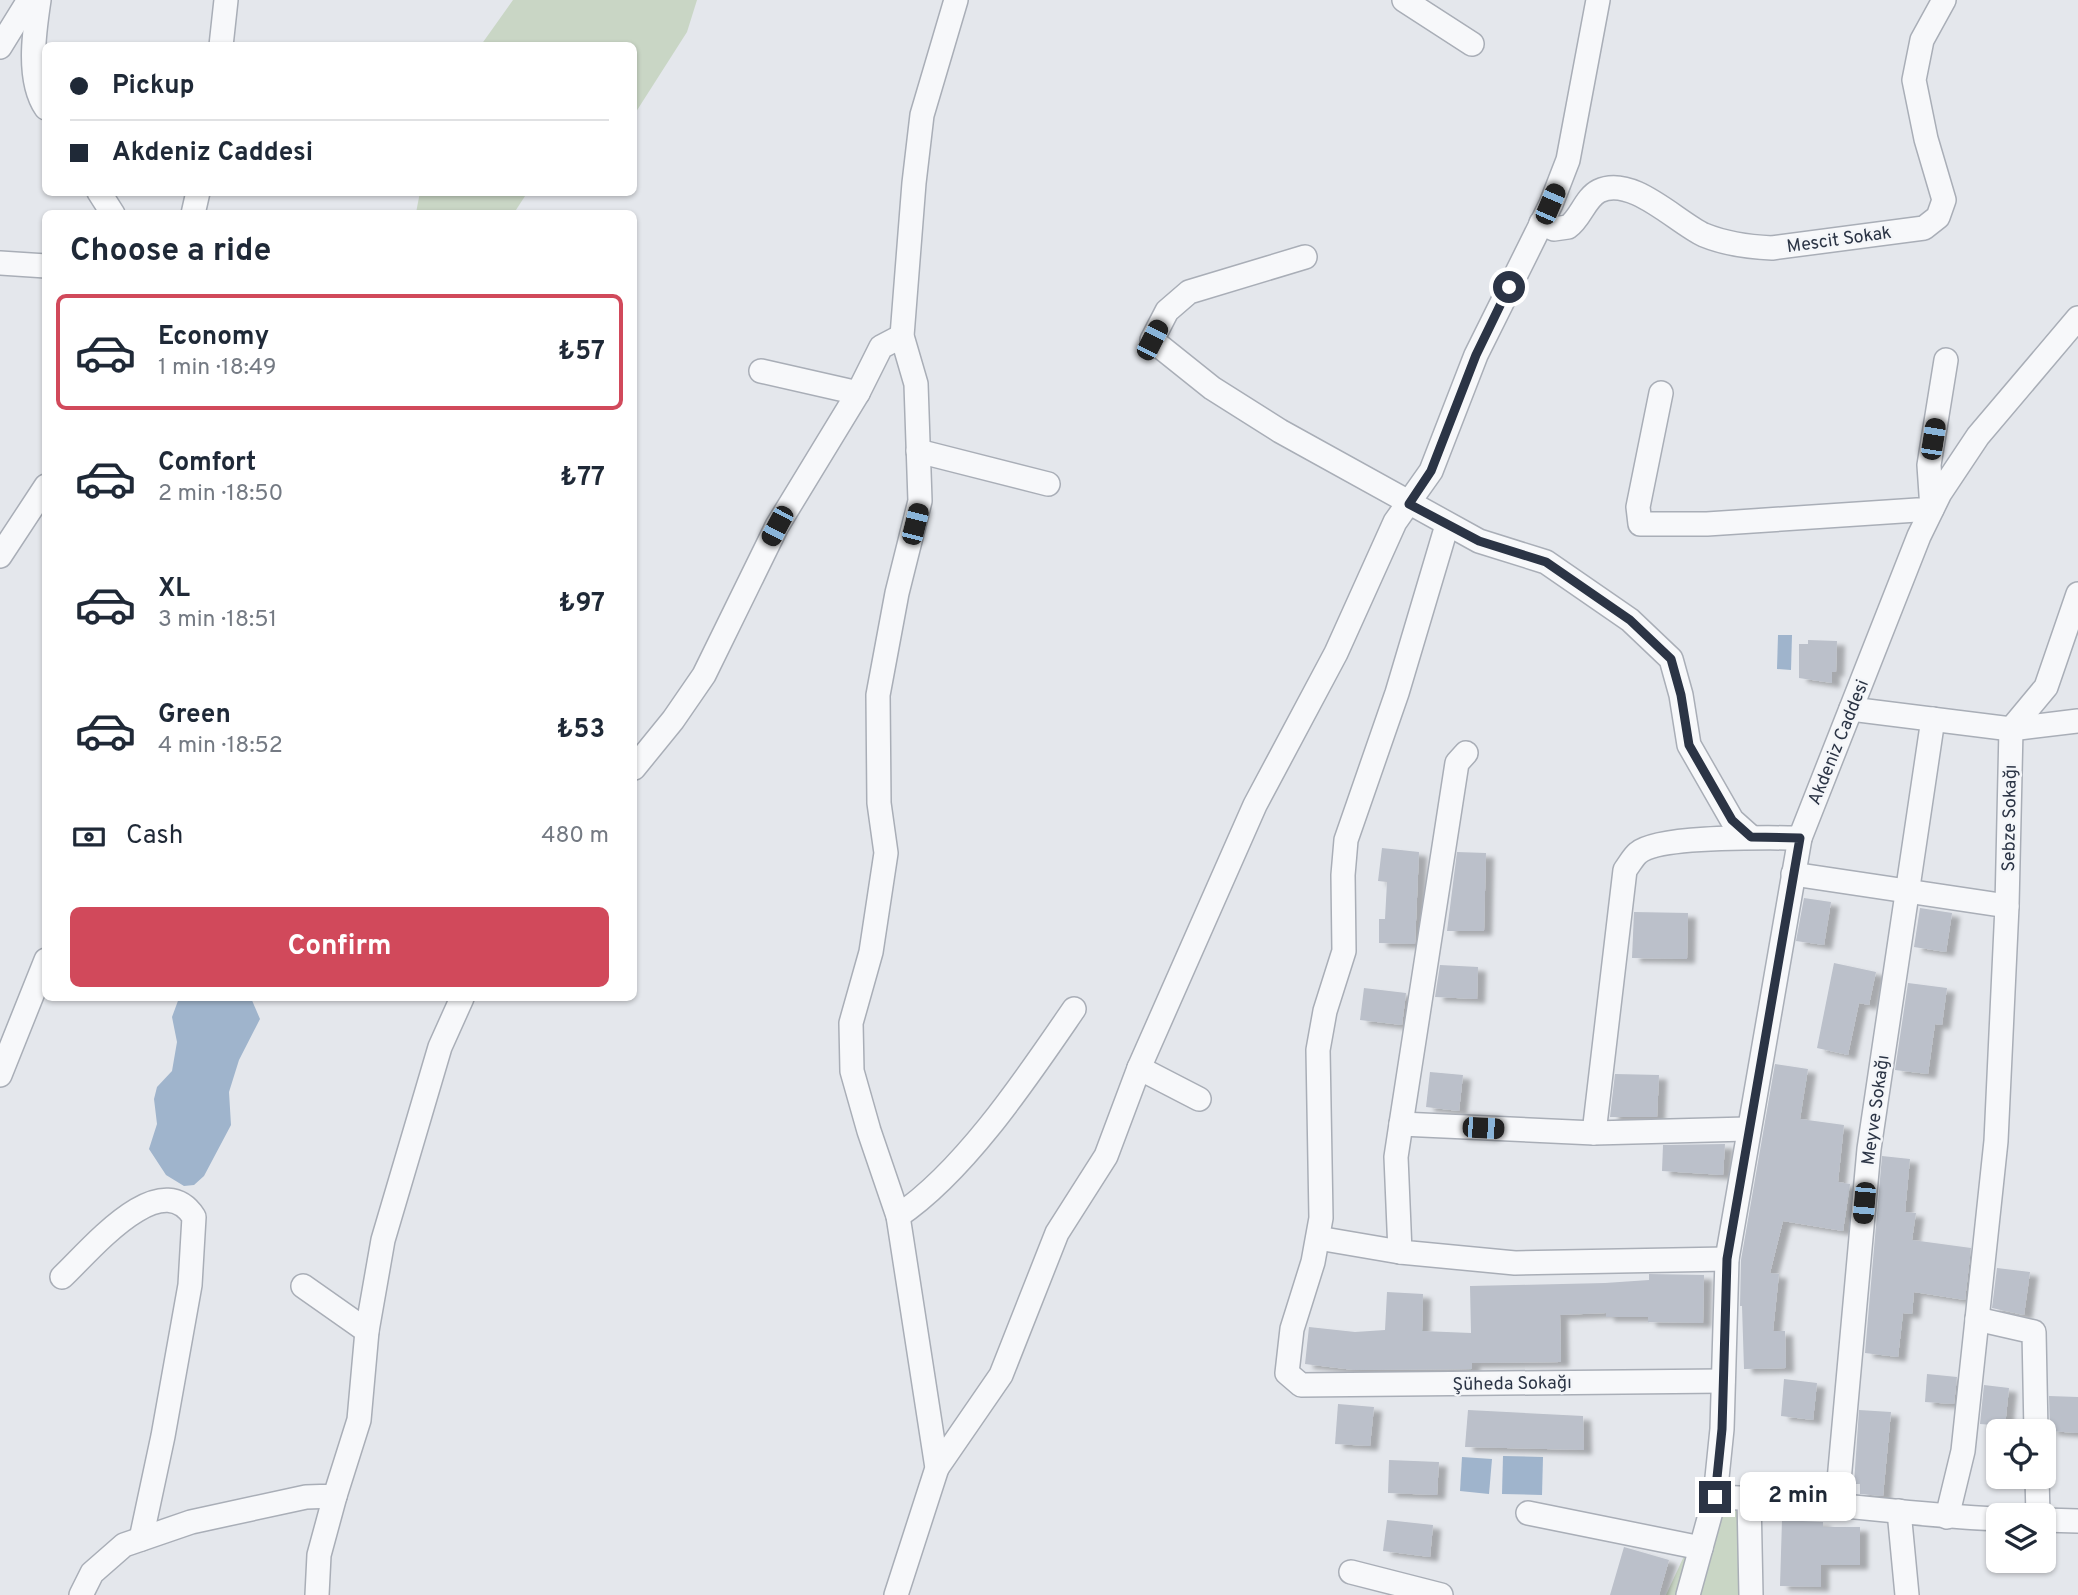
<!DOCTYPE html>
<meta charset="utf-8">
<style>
:root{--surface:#fff;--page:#f2f2f3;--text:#1f2937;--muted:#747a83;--line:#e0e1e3;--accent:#d1495b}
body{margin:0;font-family:Overpass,sans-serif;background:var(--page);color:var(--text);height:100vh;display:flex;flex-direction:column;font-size:26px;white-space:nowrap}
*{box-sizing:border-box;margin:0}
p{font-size:23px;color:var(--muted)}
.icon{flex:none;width:38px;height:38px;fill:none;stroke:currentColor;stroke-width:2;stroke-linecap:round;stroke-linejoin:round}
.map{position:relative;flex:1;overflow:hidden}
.sheet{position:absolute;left:42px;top:210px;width:595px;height:791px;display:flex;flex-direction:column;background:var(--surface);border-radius:10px;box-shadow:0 2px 5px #0004}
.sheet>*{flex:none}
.hud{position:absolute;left:42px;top:42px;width:595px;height:154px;border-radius:10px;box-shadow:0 2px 5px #0004;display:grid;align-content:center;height:154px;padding:0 28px;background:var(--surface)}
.fabs{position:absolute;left:1986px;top:1419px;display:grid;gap:14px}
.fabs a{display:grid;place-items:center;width:70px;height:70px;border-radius:10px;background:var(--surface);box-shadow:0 2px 5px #0004;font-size:35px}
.end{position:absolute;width:32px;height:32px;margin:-16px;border:9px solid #2b3445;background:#fff;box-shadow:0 0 0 4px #fff}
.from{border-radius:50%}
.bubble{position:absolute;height:49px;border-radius:10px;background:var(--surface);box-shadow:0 2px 5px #0004;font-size:23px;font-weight:700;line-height:49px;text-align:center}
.car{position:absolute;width:21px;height:42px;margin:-21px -10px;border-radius:9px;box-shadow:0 0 5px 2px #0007;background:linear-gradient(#222 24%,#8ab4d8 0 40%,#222 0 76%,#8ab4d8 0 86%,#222 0)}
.hud b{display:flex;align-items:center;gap:24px;height:66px;font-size:26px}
.hud b+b{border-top:2px solid var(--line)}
.hud i{width:18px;height:18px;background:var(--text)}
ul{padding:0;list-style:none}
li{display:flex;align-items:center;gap:21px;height:116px;margin:0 14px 10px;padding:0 14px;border:4px solid transparent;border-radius:10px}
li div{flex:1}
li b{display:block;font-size:26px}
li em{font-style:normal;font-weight:700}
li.active{border-color:var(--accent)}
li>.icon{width:63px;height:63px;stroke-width:1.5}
h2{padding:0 28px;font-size:32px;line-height:84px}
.pay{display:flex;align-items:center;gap:18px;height:77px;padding:0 28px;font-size:26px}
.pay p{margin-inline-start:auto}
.cta{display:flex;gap:14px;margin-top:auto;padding:14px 28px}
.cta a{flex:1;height:80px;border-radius:10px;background:var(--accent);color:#fff;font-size:28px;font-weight:700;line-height:80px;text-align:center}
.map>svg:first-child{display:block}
</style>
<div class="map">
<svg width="2078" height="1595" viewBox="0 0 2078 1595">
<defs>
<filter id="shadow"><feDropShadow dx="8" dy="4.5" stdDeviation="2" flood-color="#0004"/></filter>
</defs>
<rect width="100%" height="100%" fill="#e4e7ec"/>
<g fill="#c9d6c5">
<path d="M513,0H697L687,32L634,115V46L481,45Z"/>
<path d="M420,192H527V193L514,213H416Z"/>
<path d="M1745,1505L1749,1595H1666L1697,1528Z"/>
</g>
<g fill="#9fb4cc">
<path d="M1778,635H1792L1791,670L1777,669Z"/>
<path d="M179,998H251L260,1019L239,1060L229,1092L231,1125L204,1176L194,1185L184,1186L166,1175L149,1149L157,1124L154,1099L157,1087L172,1071L177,1042L172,1017Z"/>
<path d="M1503,1456L1543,1457L1542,1495L1502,1494Z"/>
<path d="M1462,1457L1492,1459L1489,1494L1460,1491Z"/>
</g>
<g fill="#bbc0ca" filter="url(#shadow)">
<path d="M1808,640L1837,641L1836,672H1832V683L1799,678V644H1808Z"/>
<path d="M1382,848L1419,852L1415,944L1379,943V919H1385L1387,882L1378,881Z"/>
<path d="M1457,852L1486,853L1484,931H1447Z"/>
<path d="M1804,898L1831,902L1824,945L1796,941Z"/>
<path d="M1920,908L1952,913L1946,952L1914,947Z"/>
<path d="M1634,912L1688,913L1687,959L1632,958Z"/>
<path d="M1834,963L1876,972L1869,1005L1859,1003L1848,1055L1817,1048Z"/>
<path d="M1440,965L1478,967L1477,999L1435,997Z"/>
<path d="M1908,983L1947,988L1942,1025L1935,1024L1928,1074L1895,1070Z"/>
<path d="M1364,988L1406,993L1402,1025L1360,1020Z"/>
<path d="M1775,1064L1808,1069L1800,1119L1844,1125L1838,1182L1850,1184L1843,1231L1783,1221L1770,1273L1779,1274L1773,1331H1785L1786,1368L1744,1369L1742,1306H1740L1741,1260Z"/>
<path d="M1430,1072L1463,1075L1459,1111L1426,1107Z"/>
<path d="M1615,1074L1659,1075L1657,1117H1610Z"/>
<path d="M1725,1144L1723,1175L1662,1171L1663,1145Z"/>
<path d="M1882,1156L1910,1159L1905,1212L1916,1213L1912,1240L1971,1248L1965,1300L1914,1292L1912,1314L1903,1313L1898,1357L1865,1353Z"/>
<path d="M1997,1268L2030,1272L2024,1315L1992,1308Z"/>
<path d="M1649,1274L1704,1275L1703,1323L1648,1322V1317H1606V1313L1560,1315L1561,1362L1472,1363V1369L1354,1370L1305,1364L1309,1327L1355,1332L1385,1330L1387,1292L1423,1294L1422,1331L1471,1333L1470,1286L1605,1283L1649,1280Z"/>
<path d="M1927,1374L1957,1377L1954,1404L1925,1402Z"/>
<path d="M1784,1379L1817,1383L1813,1420L1781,1416Z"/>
<path d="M1984,1385L2009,1388L2005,1426L1980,1424Z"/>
<path d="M2049,1396L2078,1397V1433L2050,1431Z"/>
<path d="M1338,1404L1374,1407L1370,1446L1335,1444Z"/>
<path d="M1468,1410L1583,1416L1584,1450L1465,1447Z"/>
<path d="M1859,1410L1891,1412L1883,1496L1860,1494V1484H1854Z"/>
<path d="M1389,1460L1439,1462L1437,1495L1388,1493Z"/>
<path d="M1387,1520L1433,1525L1430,1557L1383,1551Z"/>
<path d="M1782,1520L1823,1522V1527H1860V1565H1821V1587L1780,1586Z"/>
<path d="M1624,1547L1669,1560L1659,1595H1610Z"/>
</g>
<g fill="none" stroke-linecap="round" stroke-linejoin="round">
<g stroke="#a9aeb7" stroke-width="26">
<g id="minor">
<path d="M39,0C34,33 27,80 46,108"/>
<path d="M1404,0L1472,44"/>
<path d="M221,46L226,0"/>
<path d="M0,47L29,0"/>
<path d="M99,192L113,214"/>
<path d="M193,214L198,192"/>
<path d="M1541,223L1554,229L1568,227C1581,218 1585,198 1599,191C1632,175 1676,222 1704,235C1726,244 1749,247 1772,248L1924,228L1938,217L1944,200L1926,139L1914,80L1922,40L1944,0"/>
<path d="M1305,257L1189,292L1167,311L1152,340L1212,388L1280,431L1479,541L1546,562L1630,620L1671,659L1681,695L1689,745L1732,820L1751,837"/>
<path d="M0,263L46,266"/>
<path d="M761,371L858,393"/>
<path d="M1661,393L1638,507L1640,524H1707L1932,509L1929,465L1946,360"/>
<path d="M918,451L1048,484"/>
<path d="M1447,525L1397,693L1346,840L1343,875L1344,951L1325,1011L1318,1050L1321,1218L1313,1262L1292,1329L1287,1373L1301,1385L1723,1381"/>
<path d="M0,556L46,486"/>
<path d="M1851,709L2011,729L2078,721"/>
<path d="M1466,753L1457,763L1401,1124L1396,1157L1400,1252L1515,1263L1727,1259"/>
<path d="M634,768L673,720L704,675L777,526L858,393L881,347L902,336"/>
<path d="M1793,874L2007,906L1996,1141L1963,1451L1947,1517"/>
<path d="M2007,906L2011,729L2046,687L2078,594"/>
<path d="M1139,1068L1199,1099"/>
<path d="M0,1075L46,960"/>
<path d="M1401,1124L1594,1133L1747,1129"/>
<path d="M1594,1133L1625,870C1629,865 1633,857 1638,853C1659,835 1769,838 1800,838"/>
<path d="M898,1216C965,1171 1028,1076 1074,1009"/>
<path d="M1318,1238L1400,1252"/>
<path d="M62,1277C89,1252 160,1164 194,1217L190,1285L163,1436L141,1539"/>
<path d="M303,1286L367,1331"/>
<path d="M1977,1319L2034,1332L2036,1432"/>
<path d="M937,1468L1001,1375L1057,1233L1106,1156L1139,1068L1255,805L1336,653L1395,522L1431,471L1476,355L1551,204L1568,160L1598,0"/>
<path d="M2037,1477L2038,1516"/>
<path d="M1715,1497C1810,1499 1904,1515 1998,1519"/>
<path d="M1749,1498L1751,1595"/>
<path d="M1837,1503L1869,1149L1933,719"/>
<path d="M1899,1511L1907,1595"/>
<path d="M1528,1513L1701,1548"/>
<path d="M2044,1520L2078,1521"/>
<path d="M1351,1572L1441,1595"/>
<path d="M81,1595L92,1573L124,1545L191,1522L306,1497L335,1496L359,1420L367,1331L383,1240L440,1047L462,998"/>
<path d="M317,1595L319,1555L335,1496"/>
<path d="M896,1595L937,1468L898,1216L869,1131L852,1071L851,1023L871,952L886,853L879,803L878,695L897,593L920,501L916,384L902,336L914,183L922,115L956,0"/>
<path d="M1688,1595L1715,1497L1722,1429L1727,1259L1800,838L1919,536L1940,493L1978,436L2078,318"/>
</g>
</g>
<use href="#minor" stroke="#f7f8fa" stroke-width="23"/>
</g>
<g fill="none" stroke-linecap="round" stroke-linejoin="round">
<path stroke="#2b3445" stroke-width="9" d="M1509,287L1476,355L1431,471L1409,504L1479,541L1546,562L1630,620L1671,659L1681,695L1689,745L1732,820L1751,837L1800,838L1727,1259L1722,1429L1715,1497"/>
</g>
<g text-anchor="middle" stroke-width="5" stroke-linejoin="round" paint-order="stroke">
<g font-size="18" fill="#2b3445" stroke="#f4f6f9">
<text transform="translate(1839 239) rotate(-8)" y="6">Mescit Sokak</text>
<text transform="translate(1838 742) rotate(-68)" y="6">Akdeniz Caddesi</text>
<text transform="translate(2009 818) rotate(-89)" y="6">Sebze Sokağı</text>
<text transform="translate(1875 1110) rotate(-82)" y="6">Meyve Sokağı</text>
<text transform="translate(1512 1383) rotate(-1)" y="6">Şüheda Sokağı</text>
</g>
</g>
</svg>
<div class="fabs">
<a><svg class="icon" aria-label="locate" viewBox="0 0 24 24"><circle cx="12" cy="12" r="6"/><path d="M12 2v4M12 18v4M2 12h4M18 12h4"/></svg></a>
<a><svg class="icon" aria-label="layers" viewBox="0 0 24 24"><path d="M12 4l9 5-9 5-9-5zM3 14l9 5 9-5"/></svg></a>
</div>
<i class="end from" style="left:1509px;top:287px"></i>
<i class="end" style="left:1715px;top:1497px"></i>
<div class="bubble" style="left:1740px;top:1472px;width:116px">2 min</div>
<i class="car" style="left:1550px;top:204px;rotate:23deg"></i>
<i class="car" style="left:1152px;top:340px;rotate:27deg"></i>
<i class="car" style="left:1933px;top:439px;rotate:9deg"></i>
<i class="car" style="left:915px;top:524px;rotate:14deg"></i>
<i class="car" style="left:777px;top:526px;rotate:208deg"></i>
<i class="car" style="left:1483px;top:1128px;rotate:93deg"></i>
<i class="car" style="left:1864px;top:1203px;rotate:185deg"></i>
<div class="hud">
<b><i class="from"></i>Pickup</b>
<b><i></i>Akdeniz Caddesi</b>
</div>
<section class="sheet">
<h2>Choose a ride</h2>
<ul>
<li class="active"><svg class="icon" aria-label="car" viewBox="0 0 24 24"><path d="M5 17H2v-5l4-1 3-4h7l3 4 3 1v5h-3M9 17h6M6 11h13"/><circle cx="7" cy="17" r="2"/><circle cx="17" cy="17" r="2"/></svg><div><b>Economy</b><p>1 min · 18:49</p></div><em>₺57</em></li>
<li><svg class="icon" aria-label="car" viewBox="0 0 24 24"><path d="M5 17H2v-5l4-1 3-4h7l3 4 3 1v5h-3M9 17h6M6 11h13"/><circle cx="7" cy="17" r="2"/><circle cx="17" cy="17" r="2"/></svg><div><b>Comfort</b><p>2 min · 18:50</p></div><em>₺77</em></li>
<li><svg class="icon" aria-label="car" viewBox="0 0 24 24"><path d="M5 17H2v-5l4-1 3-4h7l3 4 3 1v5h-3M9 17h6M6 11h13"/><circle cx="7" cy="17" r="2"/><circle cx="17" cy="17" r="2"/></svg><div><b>XL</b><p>3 min · 18:51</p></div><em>₺97</em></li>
<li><svg class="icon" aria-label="car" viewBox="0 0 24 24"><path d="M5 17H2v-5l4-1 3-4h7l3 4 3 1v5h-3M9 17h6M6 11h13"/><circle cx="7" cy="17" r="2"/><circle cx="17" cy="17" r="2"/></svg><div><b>Green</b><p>4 min · 18:52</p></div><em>₺53</em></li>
</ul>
<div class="pay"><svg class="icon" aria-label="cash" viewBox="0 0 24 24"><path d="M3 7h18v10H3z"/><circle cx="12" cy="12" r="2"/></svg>Cash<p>480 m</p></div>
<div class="cta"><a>Confirm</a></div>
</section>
</div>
